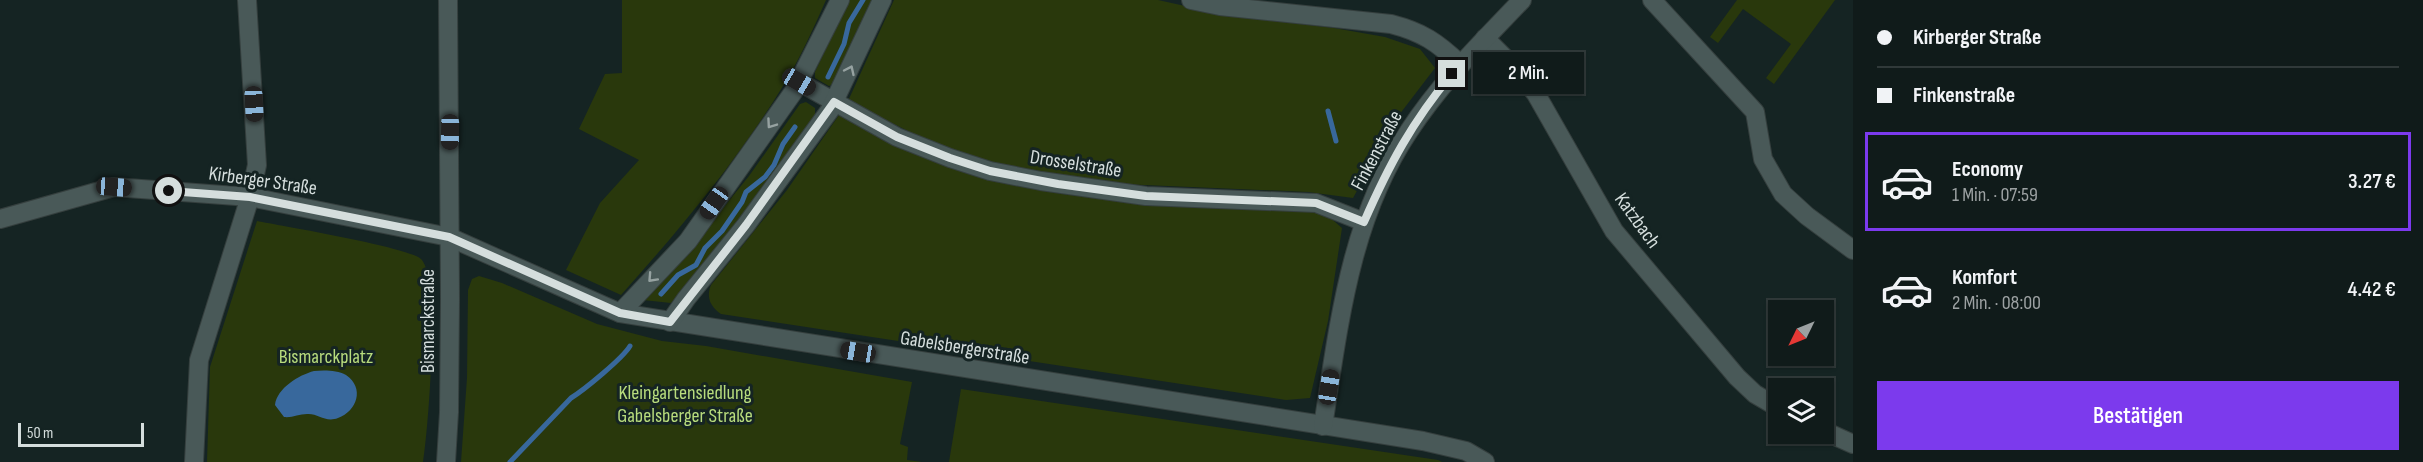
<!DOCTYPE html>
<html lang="de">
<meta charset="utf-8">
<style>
:root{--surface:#101b1a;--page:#192423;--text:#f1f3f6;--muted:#9ca1a2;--line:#303939;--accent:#7c3aed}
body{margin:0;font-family:"Sofia Sans Condensed",sans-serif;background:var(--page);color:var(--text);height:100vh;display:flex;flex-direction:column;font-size:22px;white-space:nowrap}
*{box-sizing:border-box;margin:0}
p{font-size:20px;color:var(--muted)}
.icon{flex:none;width:33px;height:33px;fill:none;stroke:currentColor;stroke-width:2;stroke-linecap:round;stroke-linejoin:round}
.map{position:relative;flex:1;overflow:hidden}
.sheet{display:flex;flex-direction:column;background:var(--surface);width:570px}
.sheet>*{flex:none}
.top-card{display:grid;align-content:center;height:132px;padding:0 24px;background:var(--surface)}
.needle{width:39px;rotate:227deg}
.tools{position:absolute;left:1768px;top:300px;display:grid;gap:12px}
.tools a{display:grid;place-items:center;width:66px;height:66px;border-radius:0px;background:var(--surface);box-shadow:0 2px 4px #0004,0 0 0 2px var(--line);font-size:30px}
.scale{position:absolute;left:18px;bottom:15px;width:126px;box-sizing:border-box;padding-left:6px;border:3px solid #d5dedd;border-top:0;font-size:16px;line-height:21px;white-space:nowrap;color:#d5dedd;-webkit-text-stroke:4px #152423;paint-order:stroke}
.end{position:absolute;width:27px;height:27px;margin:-14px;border:8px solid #d5dedd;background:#111;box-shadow:0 0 0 3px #111}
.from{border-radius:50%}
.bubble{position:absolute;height:42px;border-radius:0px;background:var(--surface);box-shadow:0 2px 4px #0004,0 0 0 2px var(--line);font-size:20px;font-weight:600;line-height:42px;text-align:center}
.car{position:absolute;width:18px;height:36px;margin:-18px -9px;border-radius:8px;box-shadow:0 0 4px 2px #0007;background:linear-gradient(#222 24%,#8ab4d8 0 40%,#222 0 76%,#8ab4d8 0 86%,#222 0)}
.top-card b{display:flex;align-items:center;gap:21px;height:57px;font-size:22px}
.top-card b+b{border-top:2px solid var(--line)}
.top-card i{width:15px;height:15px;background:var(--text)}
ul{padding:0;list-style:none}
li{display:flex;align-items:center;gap:18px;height:99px;margin:0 12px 9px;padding:0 12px;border:3px solid transparent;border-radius:0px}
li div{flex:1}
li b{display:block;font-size:22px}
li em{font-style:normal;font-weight:600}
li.active{border-color:var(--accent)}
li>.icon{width:54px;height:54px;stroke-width:1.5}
.primary-button{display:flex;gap:12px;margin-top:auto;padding:12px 24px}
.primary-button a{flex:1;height:69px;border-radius:0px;background:var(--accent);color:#fff;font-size:24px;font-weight:600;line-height:69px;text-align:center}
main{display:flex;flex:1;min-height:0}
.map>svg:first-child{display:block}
</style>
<main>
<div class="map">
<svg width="1853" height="462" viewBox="0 0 1853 462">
<rect width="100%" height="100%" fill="#152423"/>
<g fill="#29380c">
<path d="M622,0H826C813,29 800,59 783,86C737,161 680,229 621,295L566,270L600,203L639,160L579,129L605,74L622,73Z"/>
<path d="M849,0H875L835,83L829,86L815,78V72Z"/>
<path d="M894,0H1158L1230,16L1334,28L1385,37L1420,49L1435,68L1399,115L1353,198L1308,192L1121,184L1006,167L970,157L928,141L848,101Z"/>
<path d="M1737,0H1835L1774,84L1766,78L1791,44L1743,9L1718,43L1710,37Z"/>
<path d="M806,102L815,108V117L722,247L671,303L643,300L694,244L749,176L800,104Z"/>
<path d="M839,115L915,153L1014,185L1062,194L1142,203L1299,208L1327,215L1342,228L1328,321L1310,398L1286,400L721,314C710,306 706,297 711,285L787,190Z"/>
<path d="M257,221C282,226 408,247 421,259C441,278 428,431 423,462H207L210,367Z"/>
<path d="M479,276L502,283L597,324L662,341L706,346L912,382L900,444L908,447L907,460L922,462H461L467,378L468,290L472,279Z"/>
<path d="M961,389L1438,460L1442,462H949Z"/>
</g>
<path fill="#38689c" d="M314,371C324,370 337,370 346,375C365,388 357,411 338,418C325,423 318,413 307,414C299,414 292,418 284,417L275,405C277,388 299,375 314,371Z"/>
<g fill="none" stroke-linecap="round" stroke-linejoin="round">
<g stroke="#38689c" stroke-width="5">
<path d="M828,77L844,44L849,23L863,0"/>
<path d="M1328,111L1336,141"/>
<path d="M661,294L678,275L696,265L705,248L722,231L742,202L746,192L765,177L774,165L783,144L795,127"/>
<path d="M510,462L571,398C584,390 623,358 630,346"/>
</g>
<g stroke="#353f3e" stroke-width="20">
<g id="street">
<path d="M1191,0L1220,6L1391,24C1422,32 1437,42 1460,64"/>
<path d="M1652,0L1755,112L1763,159L1783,194L1807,216L1853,250"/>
<path d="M1485,38L1517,70L1536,94L1614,231L1737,377L1755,394L1779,408"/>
<path d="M799,82L897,137L950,158L990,171L1041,181L1146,196L1316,203L1364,222"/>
<path d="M0,219L114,187L250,197L449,237L620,313L1423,441L1466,451L1485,462"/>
<path d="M620,313L688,241L794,91L840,0"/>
<path d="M670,322L686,299L746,225L830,110L882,0"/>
<path d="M1323,426C1339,324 1350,219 1409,131C1441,82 1482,42 1522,0"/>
<path d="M1824,431L1853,444"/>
<path d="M194,462L199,360L250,197L257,165L247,0"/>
</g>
</g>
<g stroke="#353f3e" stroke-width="20">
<path id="secondary" d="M446,462L449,412L450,299L448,0"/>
</g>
<use href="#street" stroke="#495958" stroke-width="18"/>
<use href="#secondary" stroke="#495958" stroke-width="18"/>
</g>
<defs><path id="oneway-chevron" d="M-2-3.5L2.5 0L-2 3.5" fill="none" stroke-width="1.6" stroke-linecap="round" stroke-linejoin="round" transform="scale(1.5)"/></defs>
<g stroke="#96a2a1">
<use href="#oneway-chevron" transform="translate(850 70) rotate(-65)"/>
<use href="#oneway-chevron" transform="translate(771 124) rotate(125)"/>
<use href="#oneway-chevron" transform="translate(652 278) rotate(133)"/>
</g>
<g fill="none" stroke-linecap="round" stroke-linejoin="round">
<path stroke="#d5dedd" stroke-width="8" d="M169,191L250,197L449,237L620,313L670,322L746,225L834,102L897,137L950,158L990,171L1058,184L1146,196L1316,203L1364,222C1389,165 1412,122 1452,74"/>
</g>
<g text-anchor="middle" stroke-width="6" stroke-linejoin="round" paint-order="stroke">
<g font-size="20" fill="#d5dedd" stroke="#152423">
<text transform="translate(1376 150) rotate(-62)" y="7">Finkenstraße</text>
<text transform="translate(1076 163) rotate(9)" y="7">Drosselstraße</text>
<text transform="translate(263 180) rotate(8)" y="7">Kirberger Straße</text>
<text transform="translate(1638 220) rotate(54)" y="7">Katzbach</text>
<text transform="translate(427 321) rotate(-90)" y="7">Bismarckstraße</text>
<text transform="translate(965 347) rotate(9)" y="7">Gabelsbergerstraße</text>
</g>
<g font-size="20" fill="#b8dc7d" stroke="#152423">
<text x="326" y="363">Bismarckplatz</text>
<text x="685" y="399">Kleingartensiedlung<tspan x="685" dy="23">Gabelsberger Straße</tspan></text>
</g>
</g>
</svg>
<div class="tools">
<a><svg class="needle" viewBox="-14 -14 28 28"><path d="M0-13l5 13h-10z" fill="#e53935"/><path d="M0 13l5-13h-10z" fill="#9ca1a2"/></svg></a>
<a><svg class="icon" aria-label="layers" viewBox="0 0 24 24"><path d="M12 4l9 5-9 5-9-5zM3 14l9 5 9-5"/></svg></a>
</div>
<div class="scale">50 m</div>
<i class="end from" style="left:169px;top:191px"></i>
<i class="end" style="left:1452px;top:74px"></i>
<div class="bubble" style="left:1473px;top:52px;width:111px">2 Min.</div>
<i class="car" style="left:799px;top:82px;rotate:120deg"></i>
<i class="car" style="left:254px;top:104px;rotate:177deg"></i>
<i class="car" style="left:450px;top:132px;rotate:181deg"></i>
<i class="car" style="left:114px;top:187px;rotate:94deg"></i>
<i class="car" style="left:714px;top:203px;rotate:215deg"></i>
<i class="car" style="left:858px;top:352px;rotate:279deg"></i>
<i class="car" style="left:1329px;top:387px;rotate:9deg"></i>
</div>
<section class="sheet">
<div class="top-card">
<b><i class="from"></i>Kirberger Straße</b>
<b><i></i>Finkenstraße</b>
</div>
<ul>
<li class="active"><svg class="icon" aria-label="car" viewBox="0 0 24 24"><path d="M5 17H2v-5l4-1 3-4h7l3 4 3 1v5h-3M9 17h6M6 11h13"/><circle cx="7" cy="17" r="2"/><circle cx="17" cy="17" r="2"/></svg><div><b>Economy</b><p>1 Min. · 07:59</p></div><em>3.27 €</em></li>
<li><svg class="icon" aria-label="car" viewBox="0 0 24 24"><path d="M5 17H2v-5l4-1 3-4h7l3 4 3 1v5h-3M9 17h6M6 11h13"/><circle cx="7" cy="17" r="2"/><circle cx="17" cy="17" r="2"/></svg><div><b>Komfort</b><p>2 Min. · 08:00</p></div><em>4.42 €</em></li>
</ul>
<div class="primary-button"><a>Bestätigen</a></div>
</section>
</main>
